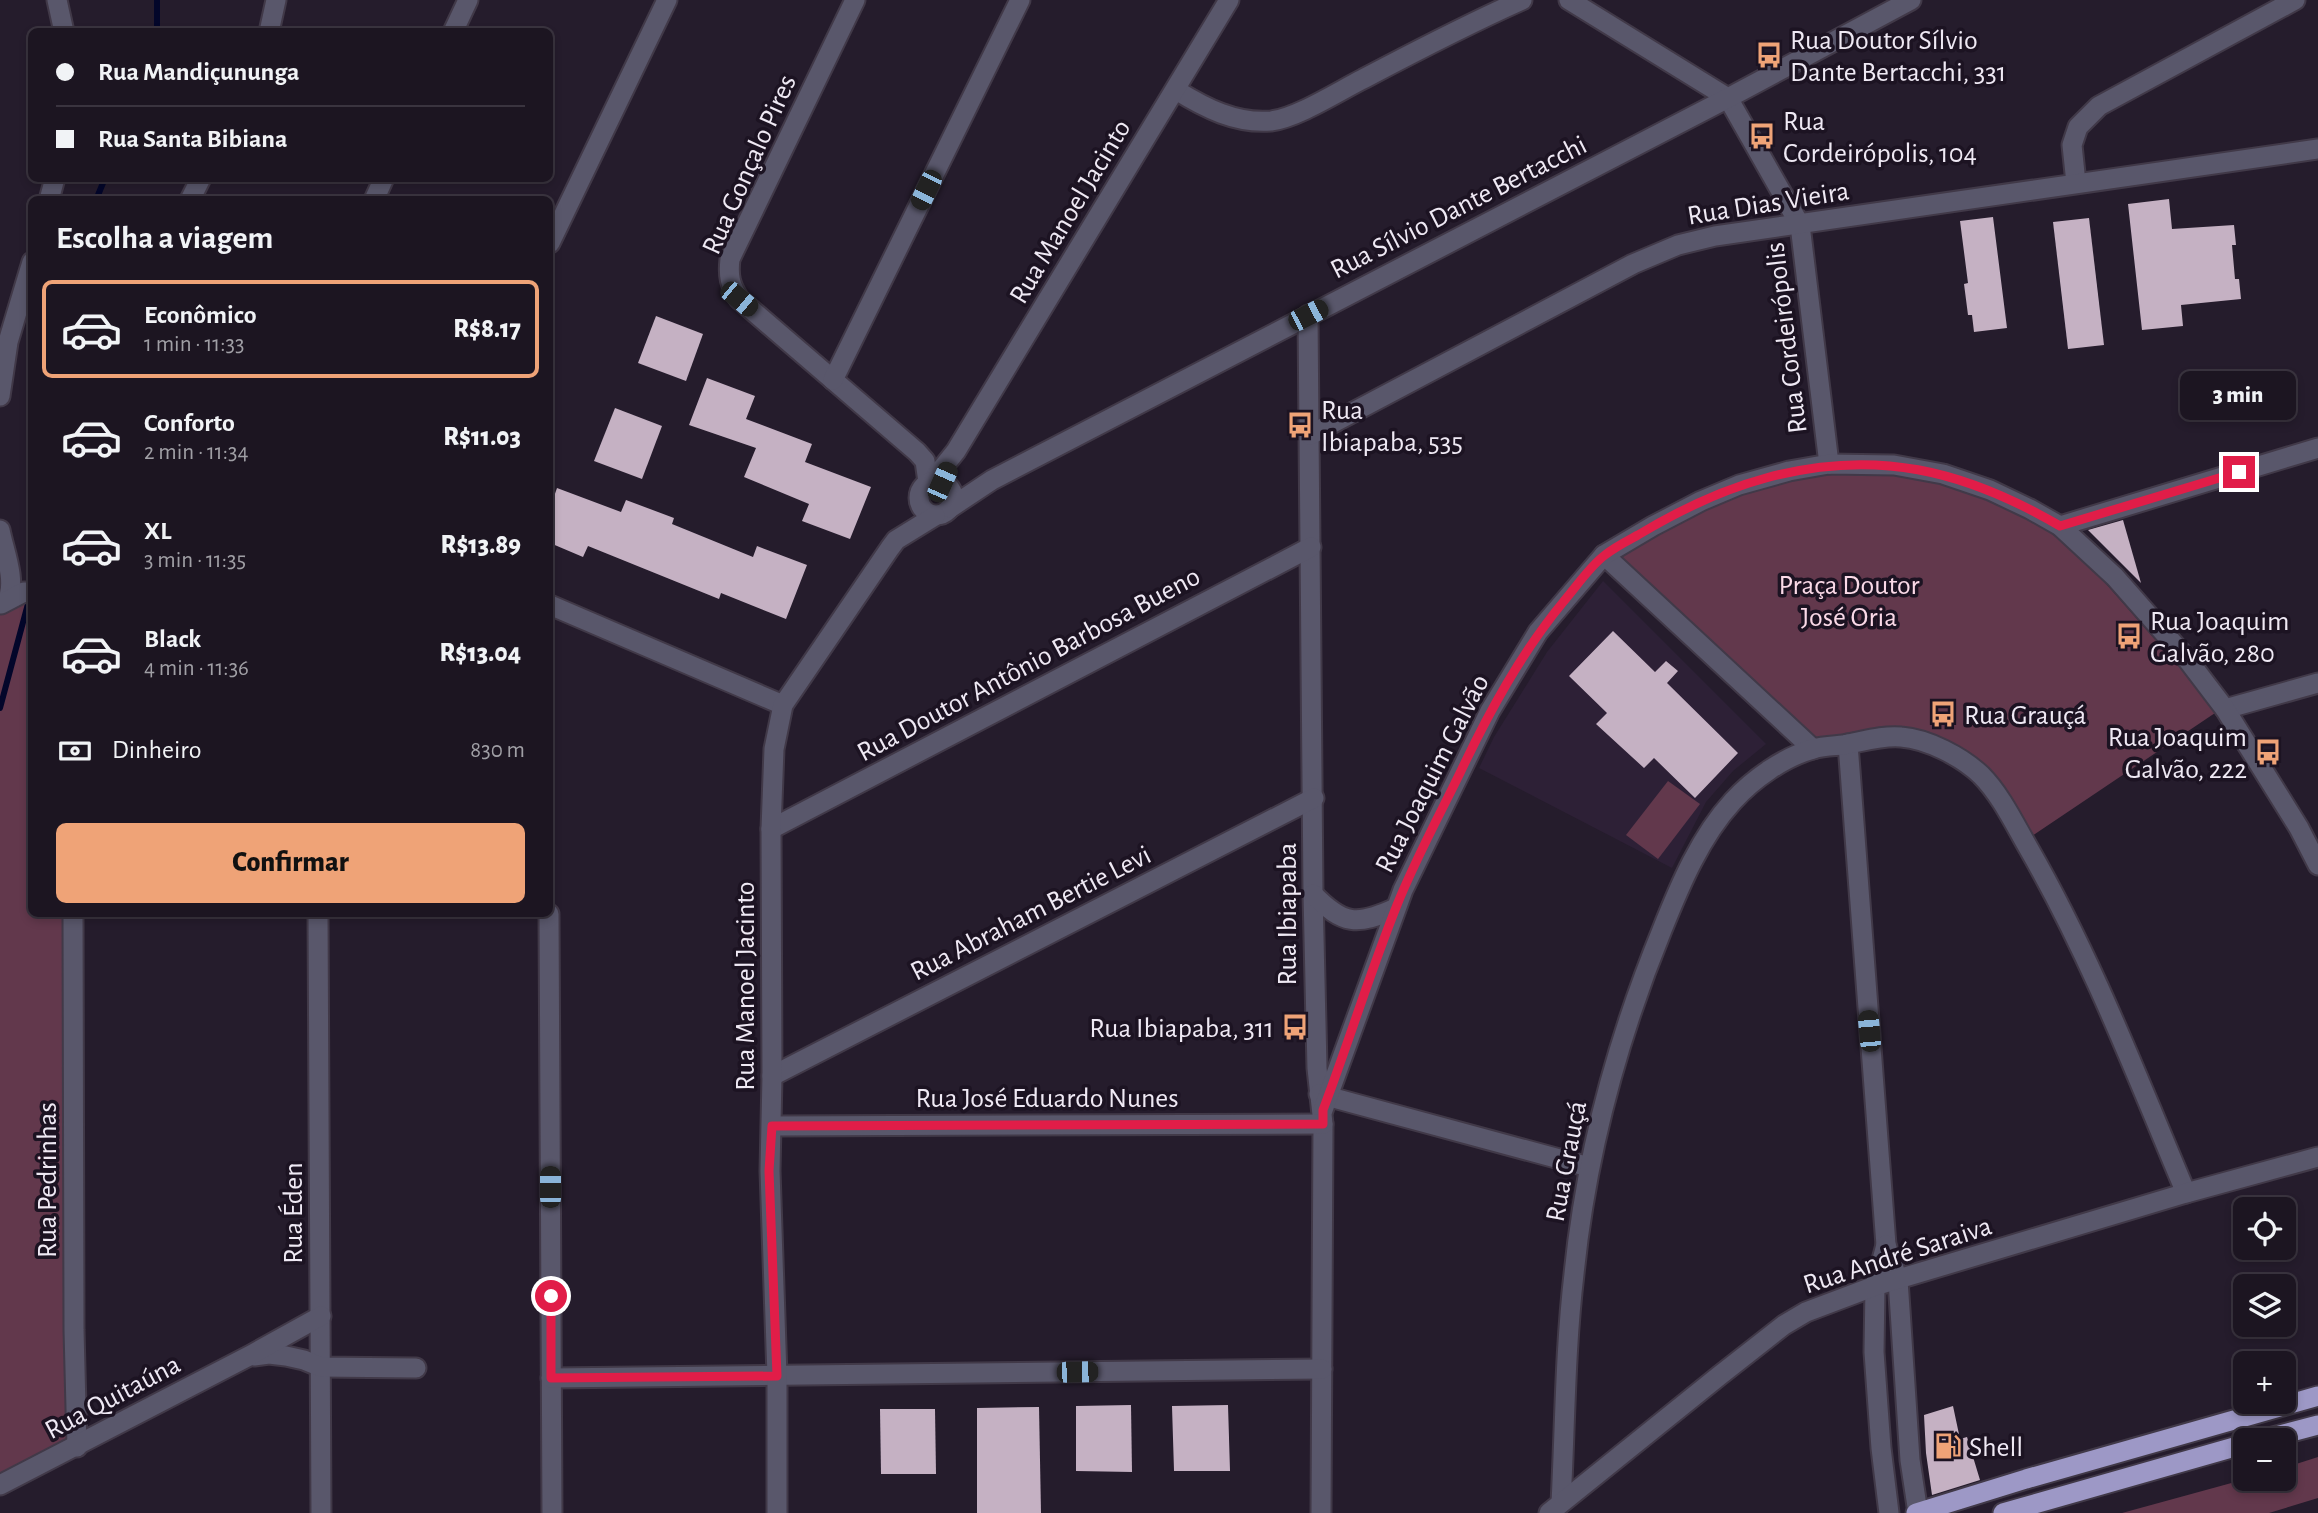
<!DOCTYPE html>
<html lang="pt">
<meta charset="utf-8">
<style>
:root{--surface:#1c1521;--page:#29222e;--text:#f1f3f6;--muted:#a09fa5;--line:#3a343f;--accent:#efa377}
body{margin:0;font-family:"Alegreya Sans",sans-serif;background:var(--page);color:var(--text);height:100vh;display:flex;flex-direction:column;font-size:26px;white-space:nowrap}
*{box-sizing:border-box;margin:0}
p{font-size:23px;color:var(--muted)}
.icon{flex:none;width:38px;height:38px;fill:none;stroke:currentColor;stroke-width:2;stroke-linecap:round;stroke-linejoin:round}
.map{position:relative;flex:1;overflow:hidden}
.side{position:absolute;left:28px;top:196px;width:525px;height:721px;display:flex;flex-direction:column;background:var(--surface);border-radius:10px;box-shadow:0 4px 10px #0003,0 0 0 2px var(--line)}
.side>*{flex:none}
.banner{position:absolute;left:28px;top:28px;width:525px;height:154px;border-radius:10px;box-shadow:0 4px 10px #0003,0 0 0 2px var(--line);display:grid;align-content:center;height:154px;padding:0 28px;background:var(--surface)}
.fabs{position:absolute;left:2233px;top:1197px;display:grid;gap:14px}
.fabs a{display:grid;place-items:center;width:63px;height:63px;border-radius:10px;background:var(--surface);box-shadow:0 4px 10px #0003,0 0 0 2px var(--line);font-size:35px}
.end{position:absolute;width:32px;height:32px;margin:-16px;border:9px solid #e11d48;background:#fff;box-shadow:0 0 0 4px #fff}
.from{border-radius:50%}
.bubble{position:absolute;height:49px;border-radius:10px;background:var(--surface);box-shadow:0 4px 10px #0003,0 0 0 2px var(--line);font-size:23px;font-weight:800;line-height:49px;text-align:center}
.car{position:absolute;width:21px;height:42px;margin:-21px -10px;border-radius:9px;box-shadow:0 0 5px 2px #0007;background:linear-gradient(#222 24%,#8ab4d8 0 40%,#222 0 76%,#8ab4d8 0 86%,#222 0)}
.banner b{display:flex;align-items:center;gap:24px;height:66px;font-size:26px}
.banner b+b{border-top:2px solid var(--line)}
.banner i{width:18px;height:18px;background:var(--text)}
ul{padding:0;list-style:none}
li{display:flex;align-items:center;gap:21px;height:98px;margin:0 14px 10px;padding:0 14px;border:4px solid transparent;border-radius:10px}
li div{flex:1}
li b{display:block;font-size:26px}
li em{font-style:normal;font-weight:800}
li.on{border-color:var(--accent)}
li>.icon{width:63px;height:63px;stroke-width:1.5}
h2{padding:0 28px;font-size:32px;line-height:84px}
.pay{display:flex;align-items:center;gap:18px;height:77px;padding:0 28px;font-size:26px}
.pay p{margin-inline-start:auto}
.primary-button{display:flex;gap:14px;margin-top:auto;padding:14px 28px}
.primary-button a{flex:1;height:80px;border-radius:10px;background:var(--accent);color:#111;font-size:28px;font-weight:800;line-height:80px;text-align:center}
.map>svg:first-child{display:block}
</style>
<div class="map">
<svg width="2318" height="1513" viewBox="0 0 2318 1513">
<rect width="100%" height="100%" fill="#251c2c"/>
<path fill="#2d2036" d="M1603,581L1766,744L1733,771L1706,802L1672,868L1479,768L1494,737L1547,652Z"/>
<g fill="#62384c">
<path d="M1828,466L1960,481L2057,528L2218,711L2026,840L2009,811L1923,739L1812,748L1605,557L1742,486Z"/>
<path d="M32,593V914H73L74,1330L64,1385L77,1447L0,1485V605Z"/>
<path d="M1668,781L1700,804L1658,859L1626,835Z"/>
<path d="M2318,1457V1498L2269,1513H2122L2246,1479H2284V1468Z"/>
</g>
<g fill="none" stroke-linecap="round" stroke-linejoin="round">
<g stroke="#03062a" stroke-width="6">
<path d="M157,32V0"/>
<path d="M96,200L105,178"/>
<path d="M32,423L30,436L32,505"/>
<path d="M0,708L29,600"/>
</g>
</g>
<g fill="#c5b1c3">
<path d="M2169,199L2172,229L2234,225L2236,245H2232L2235,279H2239L2241,299L2181,305L2183,326L2142,330L2128,204Z"/>
<path d="M1993,217L2007,328L1974,332L1972,315H1968L1964,284L1968,283L1960,221Z"/>
<path d="M2089,218L2104,345L2068,349L2053,222Z"/>
<path d="M656,316L703,334L686,381L638,363Z"/>
<path d="M707,378L755,396L746,419L812,444L805,462L871,487L850,539L802,521L809,504L744,477L756,448L689,425Z"/>
<path d="M615,408L662,426L642,479L594,461Z"/>
<path d="M557,488L621,512L626,500L674,518L672,524L753,557L757,546L807,565L786,619L721,593L719,599L588,546L583,557L550,543V508Z"/>
<path d="M2123,520L2141,583L2088,530Z"/>
<path d="M1613,631L1655,672L1666,661L1678,671L1667,683L1738,753L1695,798L1654,758L1644,768L1596,724L1607,713L1569,676Z"/>
<path d="M1131,1405L1132,1472L1076,1471V1406Z"/>
<path d="M1228,1405L1230,1471H1174L1172,1406Z"/>
<path d="M1953,1406L1960,1439L1967,1437L1980,1480L1932,1495L1926,1453L1924,1415Z"/>
<path d="M1039,1407L1041,1513H977V1408Z"/>
<path d="M880,1409H935L936,1474H881Z"/>
</g>
<g fill="none" stroke-linecap="round" stroke-linejoin="round">
<g stroke="#413948" stroke-width="23">
<g id="minor">
<path d="M57,0L64,32"/>
<path d="M855,0L730,259C728,276 730,285 739,299L917,452L925,461L928,482"/>
<path d="M1569,0L1728,98L1800,225L1829,464"/>
<path d="M269,32L276,0"/>
<path d="M453,32L468,0"/>
<path d="M1176,90C1205,108 1236,124 1271,121C1297,118 1339,91 1363,79C1416,51 1468,24 1522,0"/>
<path d="M2076,183L2072,145L2078,127L2099,106L2295,0"/>
<path d="M49,200L55,178"/>
<path d="M190,200L201,178"/>
<path d="M374,200L384,178"/>
<path d="M550,243L667,0"/>
<path d="M1308,315L1313,894L1317,1068L1323,1124L1321,1513"/>
<path d="M833,380L1020,0"/>
<path d="M0,396L8,342L32,262"/>
<path d="M1310,435L1633,264L1678,245L1715,236L2318,149"/>
<path d="M932,481L956,451L1229,0"/>
<path d="M2060,526L2318,448"/>
<path d="M0,530C4,551 16,579 8,599"/>
<path d="M1604,555L1813,749"/>
<path d="M1,604L24,592L32,593"/>
<path d="M550,605L783,705"/>
<path d="M2225,709L2318,683"/>
<path d="M1848,744L1886,1245L1898,1280L1910,1460L1918,1513"/>
<path d="M771,829L1311,547"/>
<path d="M1313,894C1343,925 1357,926 1396,908"/>
<path d="M73,914L74,1330L77,1447"/>
<path d="M318,914L321,1513"/>
<path d="M549,914L552,1513"/>
<path d="M772,1076L1314,798"/>
<path d="M1319,1094L1589,1167"/>
<path d="M1323,1110L1403,890L1490,711L1538,632L1604,555L1653,526L1701,501L1739,485L1789,471L1829,464L1894,465L1943,474L1990,490L2030,509L2060,526L2115,577L2187,659L2225,709L2299,828L2318,865"/>
<path d="M772,1126L1323,1124"/>
<path d="M1886,1245L1875,1286L1874,1352L1881,1448L1889,1513"/>
<path d="M254,1356L269,1354L286,1356L304,1360L321,1367L416,1368"/>
<path d="M551,1378L1322,1369"/>
<path d="M0,1485L249,1356L321,1316"/>
<path d="M1561,1503C1565,1427 1565,1350 1574,1274C1586,1155 1617,1040 1662,930C1680,885 1700,837 1733,801C1753,779 1784,757 1813,749C1823,746 1833,746 1843,745C1861,742 1883,735 1901,737C1928,739 1962,757 1981,775C2001,795 2015,825 2029,849C2092,959 2137,1077 2186,1193"/>
<path d="M1549,1513L1719,1376L1784,1325L1806,1312L1875,1286L2186,1193L2318,1157"/>
</g>
</g>
<g stroke="#413948" stroke-width="23">
<g id="tertiary">
<circle cx="936" cy="498" r="17"/>
<path d="M950,508L992,480L1728,98L1911,0"/>
<path d="M777,1513V1376L770,1171L772,1076L771,829L774,749L783,705L890,548L896,540L935,516"/>
</g>
</g>
<g stroke="#413948" stroke-width="23">
<g id="trunk">
<path d="M2261,1440L2318,1425"/>
<path d="M1916,1513L2026,1479L2318,1396"/>
<path d="M2003,1513L2245,1444"/>
</g>
</g>
<use href="#minor" stroke="#59576b" stroke-width="19"/>
<use href="#tertiary" stroke="#59576b" stroke-width="19"/>
<use href="#trunk" stroke="#9d98c6" stroke-width="19"/>
</g>
<g fill="none" stroke-linecap="round" stroke-linejoin="round">
<path stroke="#e11d48" stroke-width="9" d="M551,1296V1378L777,1376L769,1171L772,1126L1323,1124V1110C1349,1042 1370,972 1397,905C1415,860 1439,816 1460,773C1489,712 1521,653 1564,601C1577,586 1589,567 1605,555C1615,547 1627,541 1638,535C1678,511 1721,490 1766,478C1875,448 1964,470 2060,526L2239,472"/>
</g>
<defs>
<g id="bus-bare" transform="scale(2.1)"><path d="M-5-6H5V4H4V6H2V4H-2V6H-4V4H-5ZM-3.5-4V0h7V-4ZM-3.5 1.2v1.5H-2V1.2ZM2 1.2v1.5H3.5V1.2Z" fill="#efa377" stroke="#1c1322" stroke-width="2.5" paint-order="stroke"/></g>
<g id="fuel-bare" transform="scale(2.1)"><path d="M-5.5-6h7V0h2V4h1.3V-2.5L3-4.5l.8-.8L6-3V5H2.5V1h-1V6h-7ZM-4.2-4.7v3.2H.2V-4.7Z" fill="#efa377" stroke="#1c1322" stroke-width="2.5" paint-order="stroke"/></g>
</defs>
<g fill-rule="evenodd">
<use href="#bus-bare" x="1769" y="55"/>
<use href="#bus-bare" x="1762" y="136"/>
<use href="#bus-bare" x="1300" y="425"/>
<use href="#bus-bare" x="2129" y="636"/>
<use href="#bus-bare" x="1943" y="714"/>
<use href="#bus-bare" x="2268" y="752"/>
<use href="#bus-bare" x="1295" y="1027"/>
<use href="#fuel-bare" x="1948" y="1446"/>
</g>
<g text-anchor="middle" stroke-width="7" stroke-linejoin="round" paint-order="stroke">
<g font-size="28" fill="#efe9f4" stroke="#1c1322" text-anchor="start">
<text x="1790" y="49">Rua Doutor Sílvio<tspan x="1790" dy="32">Dante Bertacchi, 331</tspan></text>
<text x="1783" y="130">Rua<tspan x="1783" dy="32">Cordeirópolis, 104</tspan></text>
<text x="1321" y="419">Rua<tspan x="1321" dy="32">Ibiapaba, 535</tspan></text>
<text x="2150" y="630">Rua Joaquim<tspan x="2150" dy="32">Galvão, 280</tspan></text>
<text x="1964" y="724">Rua Grauçá</text>
<text x="2247" y="746" text-anchor="end">Rua Joaquim<tspan x="2247" dy="32">Galvão, 222</tspan></text>
<text x="1274" y="1037" text-anchor="end">Rua Ibiapaba, 311</text>
<text x="1969" y="1456">Shell</text>
</g>
<g font-size="28" fill="#efe9f4" stroke="#1c1322">
<text transform="translate(748 164) rotate(-66)" y="10">Rua Gonçalo Pires</text>
<text transform="translate(1768 202) rotate(-9)" y="10">Rua Dias Vieira</text>
<text transform="translate(1458 206) rotate(-27)" y="10">Rua Sílvio Dante Bertacchi</text>
<text transform="translate(1069 211) rotate(-59)" y="10">Rua Manoel Jacinto</text>
<text transform="translate(1785 338) rotate(-97)" y="10">Rua Cordeirópolis</text>
<text transform="translate(1028 663) rotate(-28)" y="10">Rua Doutor Antônio Barbosa Bueno</text>
<text transform="translate(1431 773) rotate(-63)" y="10">Rua Joaquim Galvão</text>
<text transform="translate(1030 912) rotate(-27)" y="10">Rua Abraham Bertie Levi</text>
<text transform="translate(1286 914) rotate(-90)" y="10">Rua Ibiapaba</text>
<text transform="translate(744 986) rotate(-90)" y="10">Rua Manoel Jacinto</text>
<text x="1047" y="1107">Rua José Eduardo Nunes</text>
<text transform="translate(1565 1161) rotate(-79)" y="10">Rua Grauçá</text>
<text transform="translate(46 1180) rotate(-90)" y="10">Rua Pedrinhas</text>
<text transform="translate(292 1213) rotate(-90)" y="10">Rua Éden</text>
<text transform="translate(1897 1254) rotate(-18)" y="10">Rua André Saraiva</text>
<text transform="translate(112 1396) rotate(-28)" y="10">Rua Quitaúna</text>
</g>
<g font-size="28" fill="#fad9e7" stroke="#1c1322">
<text x="1849" y="594">Praça Doutor<tspan x="1849" dy="32">José Oria</tspan></text>
</g>
</g>
</svg>
<div class="fabs">
<a><svg class="icon" aria-label="locate" viewBox="0 0 24 24"><circle cx="12" cy="12" r="6"/><path d="M12 2v4M12 18v4M2 12h4M18 12h4"/></svg></a>
<a><svg class="icon" aria-label="layers" viewBox="0 0 24 24"><path d="M12 4l9 5-9 5-9-5zM3 14l9 5 9-5"/></svg></a>
<a>+</a>
<a>−</a>
</div>
<i class="end from" style="left:551px;top:1296px"></i>
<i class="end" style="left:2239px;top:472px"></i>
<div class="bubble" style="left:2180px;top:371px;width:116px">3 min</div>
<i class="car" style="left:926px;top:190px;rotate:206deg"></i>
<i class="car" style="left:739px;top:299px;rotate:130deg"></i>
<i class="car" style="left:1308px;top:315px;rotate:63deg"></i>
<i class="car" style="left:942px;top:482px;rotate:24deg"></i>
<i class="car" style="left:1869px;top:1031px;rotate:355deg"></i>
<i class="car" style="left:550px;top:1187px;rotate:0deg"></i>
<i class="car" style="left:1077px;top:1372px;rotate:89deg"></i>
<div class="banner">
<b><i class="from"></i>Rua Mandiçununga</b>
<b><i></i>Rua Santa Bibiana</b>
</div>
<section class="side">
<h2>Escolha a viagem</h2>
<ul>
<li class="on"><svg class="icon" aria-label="car" viewBox="0 0 24 24"><path d="M5 17H2v-5l4-1 3-4h7l3 4 3 1v5h-3M9 17h6M6 11h13"/><circle cx="7" cy="17" r="2"/><circle cx="17" cy="17" r="2"/></svg><div><b>Econômico</b><p>1 min · 11:33</p></div><em>R$8.17</em></li>
<li><svg class="icon" aria-label="car" viewBox="0 0 24 24"><path d="M5 17H2v-5l4-1 3-4h7l3 4 3 1v5h-3M9 17h6M6 11h13"/><circle cx="7" cy="17" r="2"/><circle cx="17" cy="17" r="2"/></svg><div><b>Conforto</b><p>2 min · 11:34</p></div><em>R$11.03</em></li>
<li><svg class="icon" aria-label="car" viewBox="0 0 24 24"><path d="M5 17H2v-5l4-1 3-4h7l3 4 3 1v5h-3M9 17h6M6 11h13"/><circle cx="7" cy="17" r="2"/><circle cx="17" cy="17" r="2"/></svg><div><b>XL</b><p>3 min · 11:35</p></div><em>R$13.89</em></li>
<li><svg class="icon" aria-label="car" viewBox="0 0 24 24"><path d="M5 17H2v-5l4-1 3-4h7l3 4 3 1v5h-3M9 17h6M6 11h13"/><circle cx="7" cy="17" r="2"/><circle cx="17" cy="17" r="2"/></svg><div><b>Black</b><p>4 min · 11:36</p></div><em>R$13.04</em></li>
</ul>
<div class="pay"><svg class="icon" aria-label="cash" viewBox="0 0 24 24"><path d="M3 7h18v10H3z"/><circle cx="12" cy="12" r="2"/></svg>Dinheiro<p>830 m</p></div>
<div class="primary-button"><a>Confirmar</a></div>
</section>
</div>
